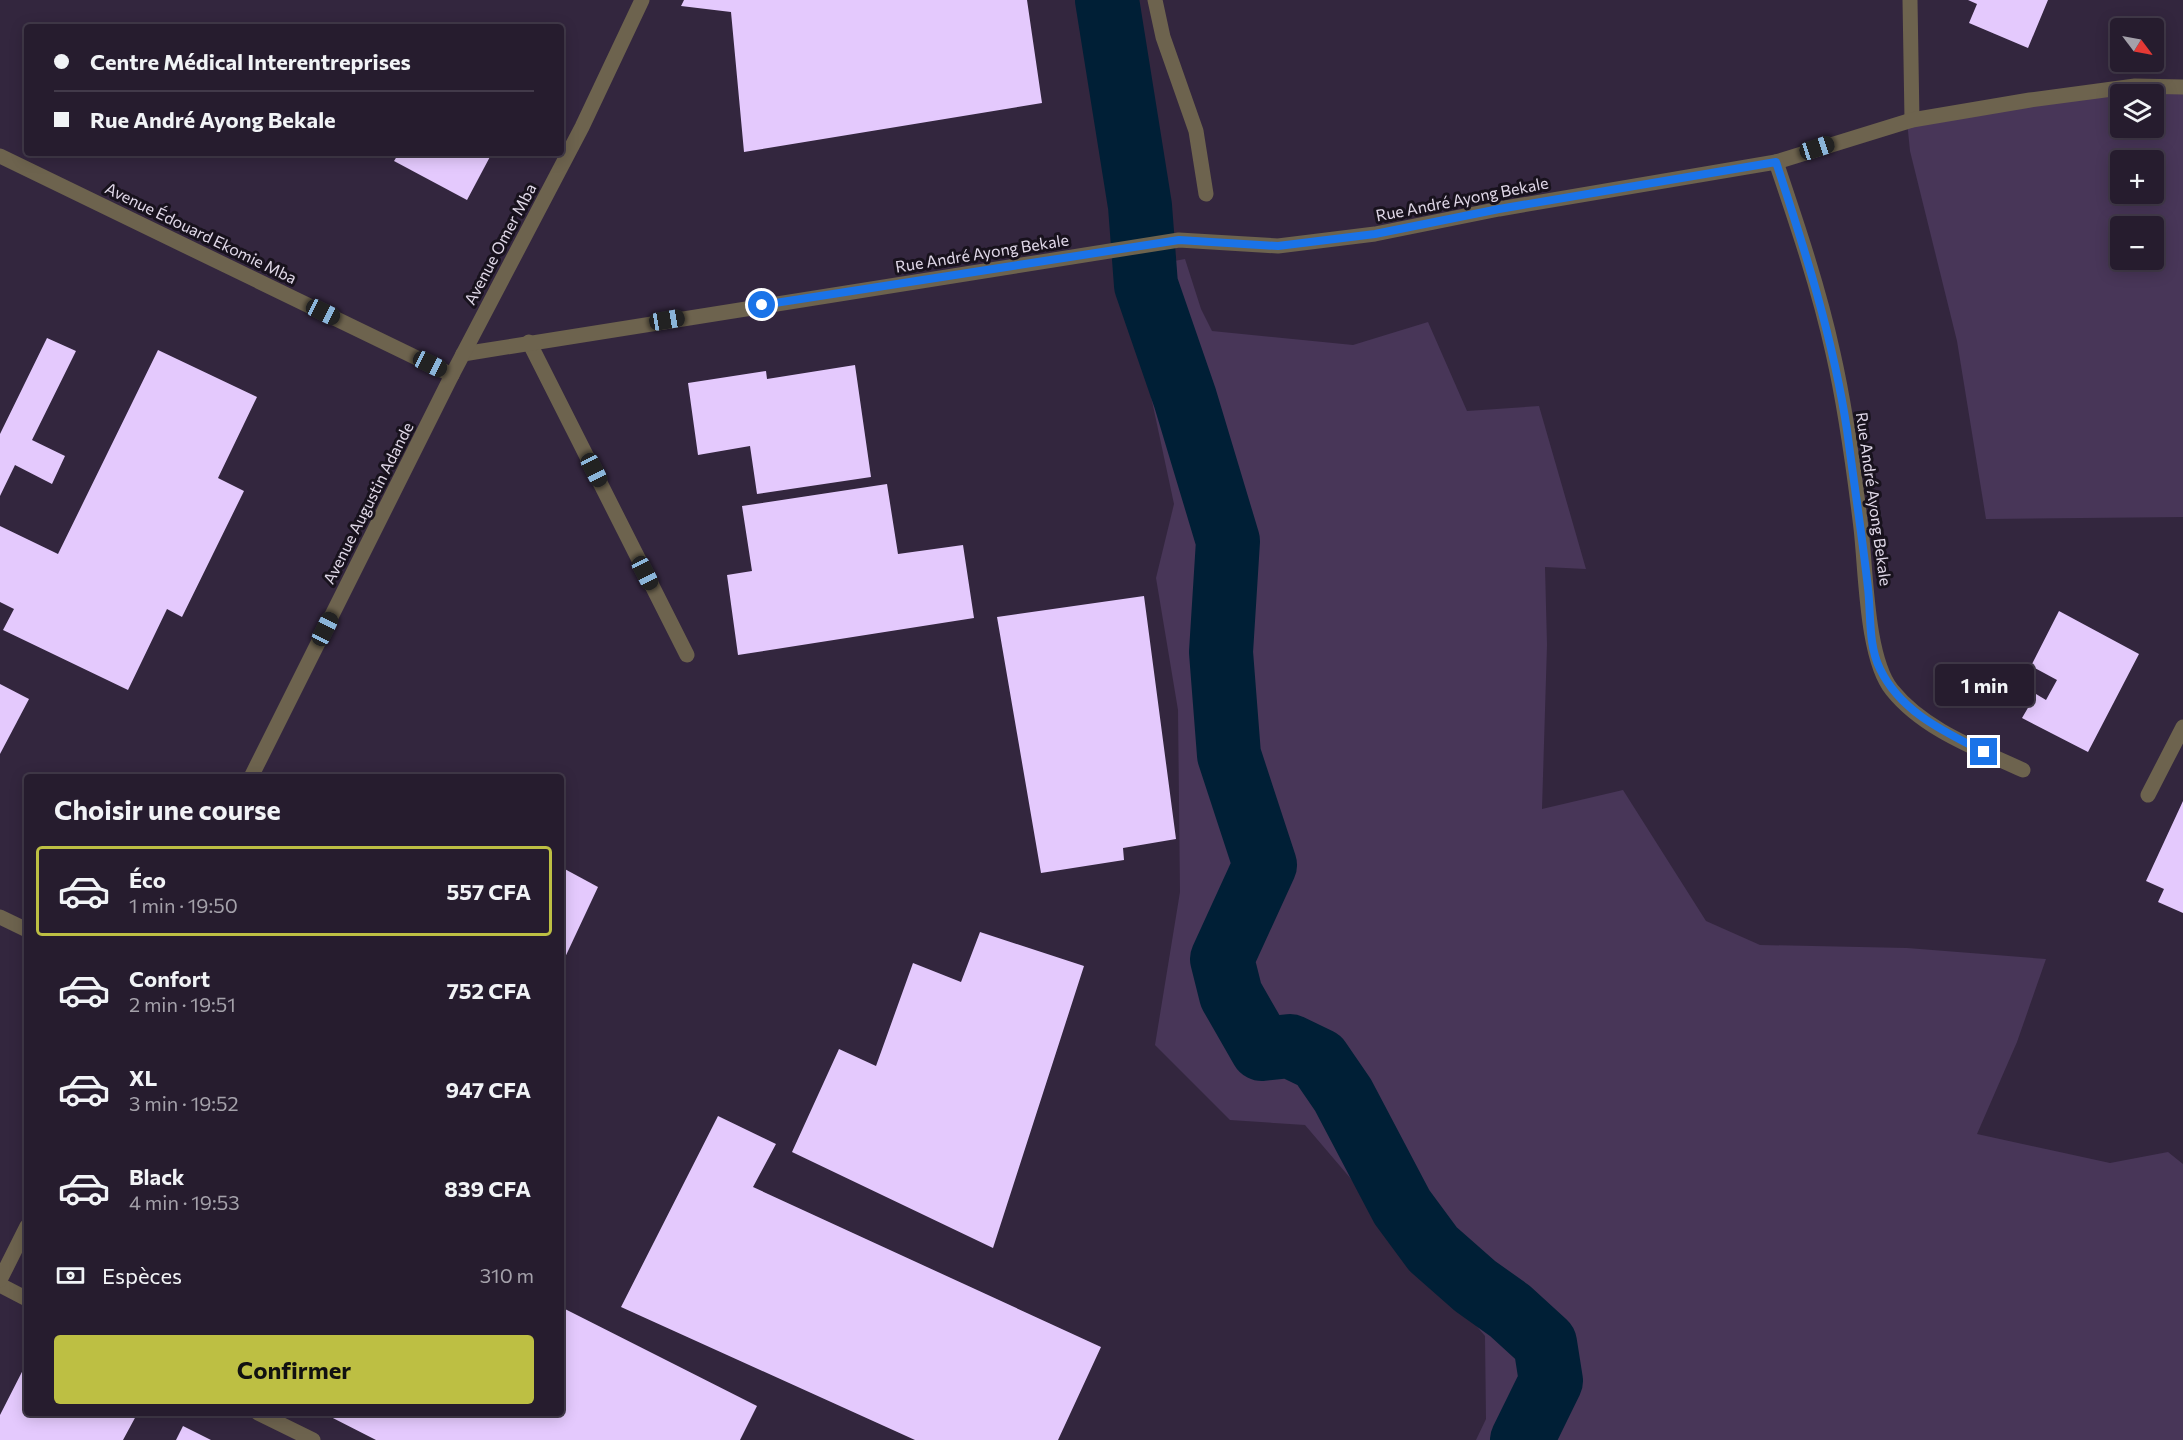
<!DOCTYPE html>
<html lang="fr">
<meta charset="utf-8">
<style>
:root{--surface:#261c2e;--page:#2e2536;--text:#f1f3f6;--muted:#a4a1aa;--line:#423a4a;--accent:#bdbf43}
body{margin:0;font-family:Commissioner,sans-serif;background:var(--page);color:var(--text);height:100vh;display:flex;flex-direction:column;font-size:22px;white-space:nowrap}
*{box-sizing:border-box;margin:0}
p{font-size:20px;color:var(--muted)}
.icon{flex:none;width:33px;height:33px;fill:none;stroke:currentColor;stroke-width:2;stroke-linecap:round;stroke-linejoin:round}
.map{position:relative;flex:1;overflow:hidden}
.drawer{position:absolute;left:24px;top:774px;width:540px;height:642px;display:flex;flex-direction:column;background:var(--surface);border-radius:6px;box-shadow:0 3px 15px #0003,0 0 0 2px var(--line)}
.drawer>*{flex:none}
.hud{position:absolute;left:24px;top:24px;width:540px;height:132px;border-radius:6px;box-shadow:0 3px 15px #0003,0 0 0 2px var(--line);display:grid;align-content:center;height:132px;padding:0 30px;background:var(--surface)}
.needle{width:39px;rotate:122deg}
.tools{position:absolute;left:2110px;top:18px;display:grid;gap:12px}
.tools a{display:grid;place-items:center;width:54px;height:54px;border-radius:6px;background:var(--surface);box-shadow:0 3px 15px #0003,0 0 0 2px var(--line);font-size:30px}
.end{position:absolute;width:27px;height:27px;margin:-14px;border:8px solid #1a73e8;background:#fff;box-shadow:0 0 0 3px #fff}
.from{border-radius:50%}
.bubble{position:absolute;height:42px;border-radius:6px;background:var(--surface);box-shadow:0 3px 15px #0003,0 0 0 2px var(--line);font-size:20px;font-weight:700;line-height:42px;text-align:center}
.car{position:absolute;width:18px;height:36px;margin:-18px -9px;border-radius:8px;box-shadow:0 0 4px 2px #0007;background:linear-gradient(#222 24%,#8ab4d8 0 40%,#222 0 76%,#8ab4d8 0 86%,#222 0)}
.hud b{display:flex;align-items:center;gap:21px;height:57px;font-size:22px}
.hud b+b{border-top:2px solid var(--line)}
.hud i{width:15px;height:15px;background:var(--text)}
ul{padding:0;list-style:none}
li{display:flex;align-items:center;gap:18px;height:90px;margin:0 12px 9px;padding:0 18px;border:3px solid transparent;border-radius:6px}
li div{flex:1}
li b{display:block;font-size:22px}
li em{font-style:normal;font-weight:700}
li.current{border-color:var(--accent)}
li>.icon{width:54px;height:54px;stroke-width:1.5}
h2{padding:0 30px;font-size:27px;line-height:72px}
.pay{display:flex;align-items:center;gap:15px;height:66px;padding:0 30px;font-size:22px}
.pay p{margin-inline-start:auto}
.primary-button{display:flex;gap:12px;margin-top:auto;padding:12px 30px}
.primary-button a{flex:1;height:69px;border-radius:6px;background:var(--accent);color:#111;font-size:24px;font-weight:700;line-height:69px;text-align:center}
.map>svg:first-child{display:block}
</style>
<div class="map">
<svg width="2183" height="1440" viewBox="0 0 2183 1440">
<rect width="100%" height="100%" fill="#33263e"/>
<g fill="#483658" fill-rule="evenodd">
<path d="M2183,87V517L1986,519L1957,341L1910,151L1907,121ZM2121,94H2154V128H2121ZM2121,160H2154V194H2121ZM2121,226H2154V260H2121Z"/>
<path d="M1185,259L1201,309L1212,331L1353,345L1428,322L1467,411L1539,406L1586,569L1545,567L1547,645L1542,809L1623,790L1706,921L1760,945L1907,948L2046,959L2017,1042L1977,1134L2110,1163L2168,1152L2183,1164V1440H1476L1486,1419L1485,1336L1305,1125L1230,1120L1155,1045L1180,892L1178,710L1156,578L1174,504L1146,373L1119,271Z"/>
</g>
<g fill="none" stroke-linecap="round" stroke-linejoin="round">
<path stroke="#001f36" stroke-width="64" d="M1107,0L1140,206L1146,285L1185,398L1228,541L1221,652L1229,755L1265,865L1222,959L1231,995L1262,1049L1290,1046L1319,1060L1343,1095L1402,1207L1433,1249L1475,1286L1510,1311L1545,1343L1551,1381L1522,1440"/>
</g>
<g fill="#e4c9fd">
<path d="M684,0H1027L1042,103L744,152L731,12L681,6Z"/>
<path d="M1968,0H2048L2028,48L1969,23L1977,4Z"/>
<path d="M399,153H492L467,200L394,161Z"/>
<path d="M47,338L76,351L32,440L65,456L52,484L15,465L0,496V434Z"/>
<path d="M158,350L257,397L218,478L244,491L182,617L167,609L128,690L3,630L14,609L0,602V526L58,554Z"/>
<path d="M855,365L871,477L757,494L750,446L698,455L688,383L766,371L767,379Z"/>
<path d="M887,484L898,554L963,545L974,618L738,655L727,575L752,571L742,506Z"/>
<path d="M1144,596L1176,839L1123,848L1124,860L1041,873L997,617Z"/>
<path d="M2059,611L2139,654L2088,752L2022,718L2036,694L2046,700L2057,680L2031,666Z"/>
<path d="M0,684L29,699L0,754Z"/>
<path d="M2183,801V913L2158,902L2164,889L2146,881Z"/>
<path d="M561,867L598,887L561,966Z"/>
<path d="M980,932L1084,966L993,1248L792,1152L839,1049L876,1066L913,963L961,982Z"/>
<path d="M718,1116L776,1144L753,1187L1101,1347L1058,1440H915L621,1307Z"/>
<path d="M561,1307L757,1406L740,1440H376L323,1413H561Z"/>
<path d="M27,1362V1413H129L136,1416L123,1440H0V1415Z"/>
<path d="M183,1426L211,1440H176Z"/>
</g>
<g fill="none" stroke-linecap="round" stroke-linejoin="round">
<g stroke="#6d634e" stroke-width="15">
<path d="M0,917L27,930"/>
<path d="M0,1285L27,1299"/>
<path d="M258,1413L313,1440"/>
</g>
<g stroke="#6d634e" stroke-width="15">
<path d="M1155,0L1163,37L1196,131L1206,194"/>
<path d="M1910,0L1912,120"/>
<path d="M1776,162L1912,120L2030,100L2135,86L2183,87"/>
<path d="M529,342L687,655"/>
<path d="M463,354L1179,240L1278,246L1375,234L1499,209L1776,162C1797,224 1819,289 1833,353C1846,410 1854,470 1861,528C1866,570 1866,658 1892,690C1924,730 1978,749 2023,770"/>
<path d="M2148,795L2183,727"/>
</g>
<g stroke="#6d634e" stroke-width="15">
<path d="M0,156L452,375"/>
<path d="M251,777L452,375L582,127L642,0"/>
<path d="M0,1280L27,1226"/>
</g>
</g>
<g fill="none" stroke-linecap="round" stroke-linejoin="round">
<path stroke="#1a73e8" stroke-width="8" d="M762,305L1179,240L1278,246L1375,234L1499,209L1776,162C1805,250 1833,338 1847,430C1854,483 1862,535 1868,588C1871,613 1868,645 1880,669C1901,712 1943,731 1984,752"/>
</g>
<g text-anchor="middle" stroke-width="6" stroke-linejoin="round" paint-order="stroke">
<g font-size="16" fill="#e1d9e9" stroke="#18121d">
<text transform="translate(1462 199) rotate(-11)" y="6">Rue André Ayong Bekale</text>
<text transform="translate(201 233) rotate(26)" y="6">Avenue Édouard Ekomie Mba</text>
<text transform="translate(500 244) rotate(-62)" y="6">Avenue Omer Mba</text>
<text transform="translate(982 253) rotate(-9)" y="6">Rue André Ayong Bekale</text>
<text transform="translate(1874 499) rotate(82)" y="6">Rue André Ayong Bekale</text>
<text transform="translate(368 503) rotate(-63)" y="6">Avenue Augustin Adande</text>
</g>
</g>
</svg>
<div class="tools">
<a><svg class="needle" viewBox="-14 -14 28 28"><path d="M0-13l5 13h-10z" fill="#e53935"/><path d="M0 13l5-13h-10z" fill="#a4a1aa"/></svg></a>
<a><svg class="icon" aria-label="layers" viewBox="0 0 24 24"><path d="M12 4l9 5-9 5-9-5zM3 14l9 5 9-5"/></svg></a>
<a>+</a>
<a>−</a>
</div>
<i class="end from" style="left:762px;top:305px"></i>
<i class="end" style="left:1984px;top:752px"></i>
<div class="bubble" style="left:1935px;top:664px;width:99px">1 min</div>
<i class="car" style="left:1817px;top:148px;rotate:72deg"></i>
<i class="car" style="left:323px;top:312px;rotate:116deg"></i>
<i class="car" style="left:667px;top:320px;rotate:81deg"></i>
<i class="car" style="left:430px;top:364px;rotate:116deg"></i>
<i class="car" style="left:594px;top:470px;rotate:153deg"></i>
<i class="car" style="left:645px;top:573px;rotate:153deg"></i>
<i class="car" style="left:325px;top:629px;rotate:26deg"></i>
<div class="hud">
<b><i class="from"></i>Centre Médical Interentreprises</b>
<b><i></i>Rue André Ayong Bekale</b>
</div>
<section class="drawer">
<h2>Choisir une course</h2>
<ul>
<li class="current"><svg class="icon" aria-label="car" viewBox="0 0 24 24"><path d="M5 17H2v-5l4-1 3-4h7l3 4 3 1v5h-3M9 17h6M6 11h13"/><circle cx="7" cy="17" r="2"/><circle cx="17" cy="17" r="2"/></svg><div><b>Éco</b><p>1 min · 19:50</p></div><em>557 CFA</em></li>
<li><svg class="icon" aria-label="car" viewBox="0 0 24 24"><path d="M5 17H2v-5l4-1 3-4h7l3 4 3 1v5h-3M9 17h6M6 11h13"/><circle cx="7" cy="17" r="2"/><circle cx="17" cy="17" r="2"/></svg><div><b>Confort</b><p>2 min · 19:51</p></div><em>752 CFA</em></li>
<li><svg class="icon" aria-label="car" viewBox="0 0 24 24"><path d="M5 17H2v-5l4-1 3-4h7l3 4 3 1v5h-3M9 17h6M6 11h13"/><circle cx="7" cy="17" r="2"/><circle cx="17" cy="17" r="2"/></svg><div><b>XL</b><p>3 min · 19:52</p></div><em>947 CFA</em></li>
<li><svg class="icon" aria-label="car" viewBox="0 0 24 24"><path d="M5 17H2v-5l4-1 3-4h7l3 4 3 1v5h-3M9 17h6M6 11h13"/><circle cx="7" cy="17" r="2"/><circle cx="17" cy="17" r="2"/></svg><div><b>Black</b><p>4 min · 19:53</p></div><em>839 CFA</em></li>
</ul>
<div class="pay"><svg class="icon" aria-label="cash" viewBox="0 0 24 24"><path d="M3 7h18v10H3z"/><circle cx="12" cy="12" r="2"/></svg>Espèces<p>310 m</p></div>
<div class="primary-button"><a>Confirmer</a></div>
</section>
</div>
